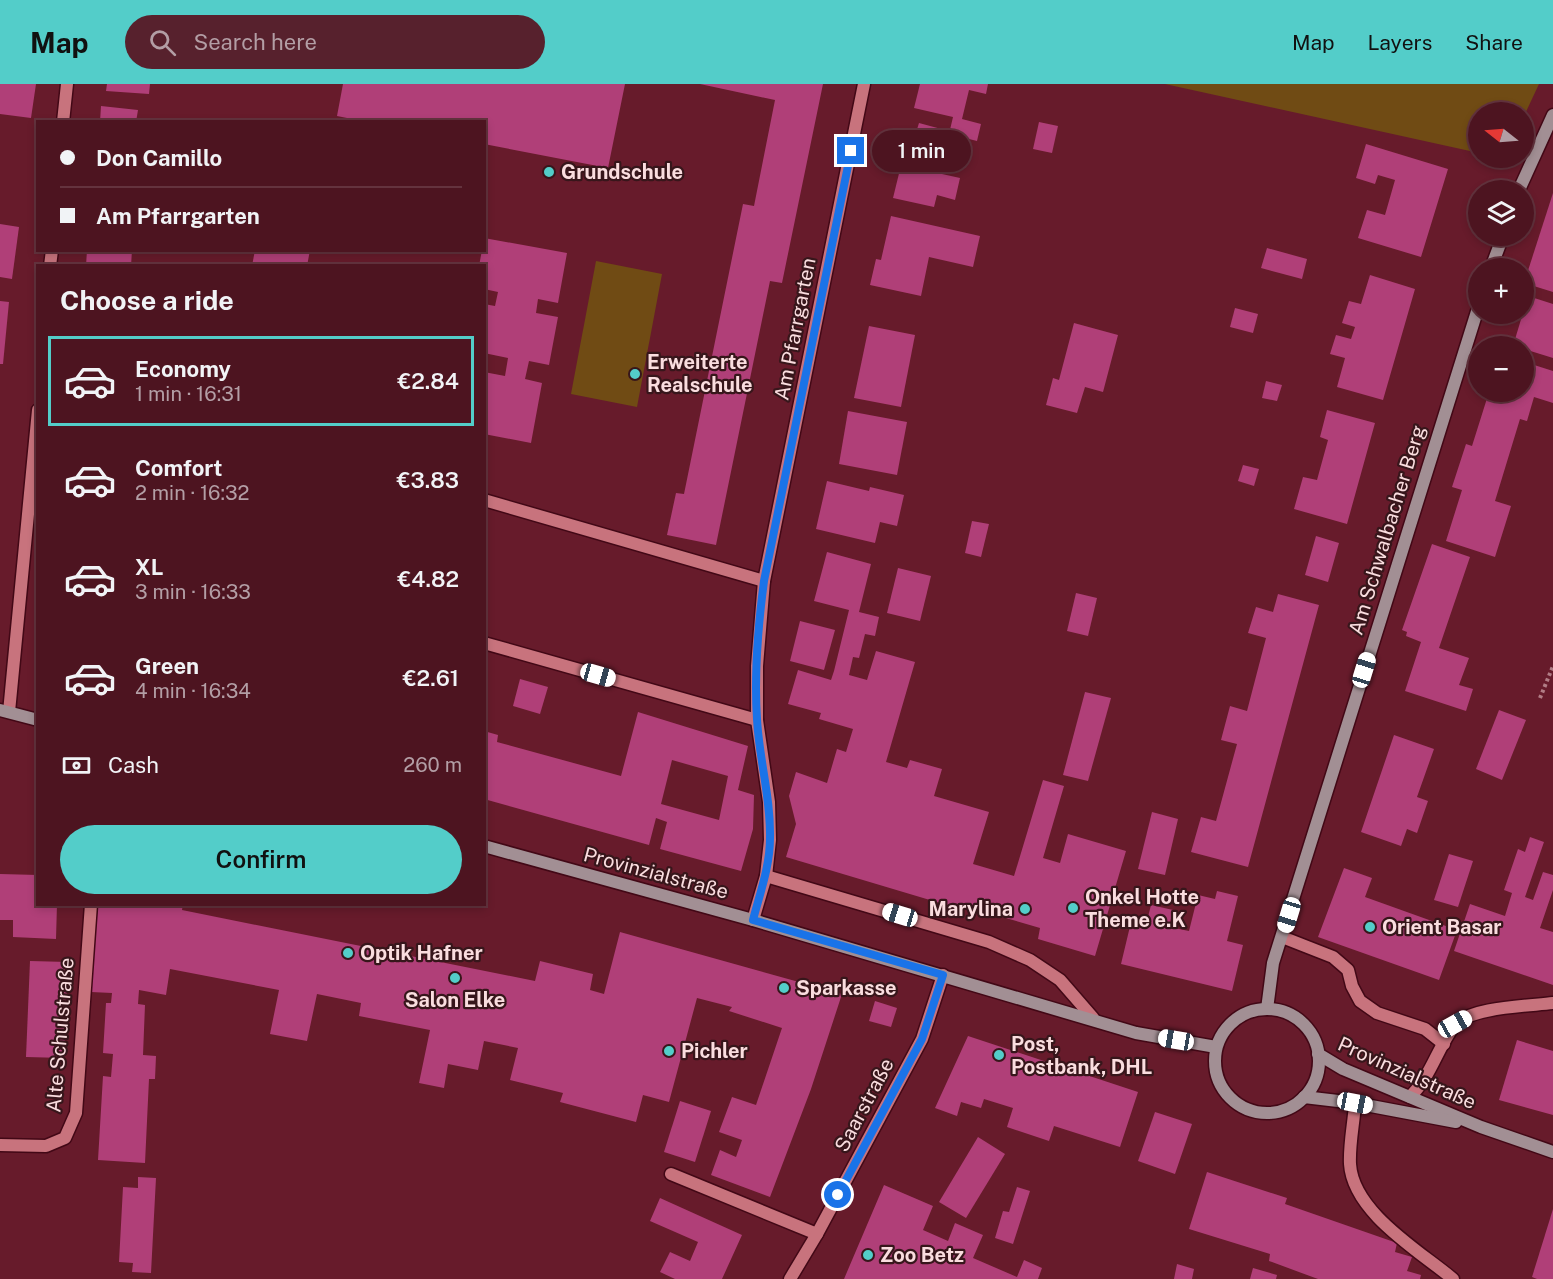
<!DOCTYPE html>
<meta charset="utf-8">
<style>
:root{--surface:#4d1420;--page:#57212d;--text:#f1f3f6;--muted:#b39ea5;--line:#64333e;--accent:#53cdc9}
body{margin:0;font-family:"Public Sans",sans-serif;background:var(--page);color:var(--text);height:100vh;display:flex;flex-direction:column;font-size:22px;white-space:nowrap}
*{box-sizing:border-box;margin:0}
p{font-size:20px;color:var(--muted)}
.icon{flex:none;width:33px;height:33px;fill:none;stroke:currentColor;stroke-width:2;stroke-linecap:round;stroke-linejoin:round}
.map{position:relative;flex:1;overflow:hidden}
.sheet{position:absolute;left:36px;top:180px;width:450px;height:642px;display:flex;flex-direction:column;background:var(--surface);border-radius:0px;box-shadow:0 3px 9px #0003,0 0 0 2px var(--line)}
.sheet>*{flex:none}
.top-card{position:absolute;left:36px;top:36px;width:450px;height:132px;border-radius:0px;box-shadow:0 3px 9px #0003,0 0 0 2px var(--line);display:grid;align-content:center;height:132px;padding:0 24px;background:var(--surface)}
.needle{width:39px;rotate:287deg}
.controls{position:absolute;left:1468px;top:18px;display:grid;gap:12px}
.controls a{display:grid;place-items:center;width:66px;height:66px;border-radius:50%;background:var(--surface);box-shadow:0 3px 9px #0003,0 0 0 2px var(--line);font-size:30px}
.end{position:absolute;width:27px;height:27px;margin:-14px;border:8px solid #1a73e8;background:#fff;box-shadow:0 0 0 3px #fff}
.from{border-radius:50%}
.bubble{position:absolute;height:42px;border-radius:21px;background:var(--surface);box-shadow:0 3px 9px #0003,0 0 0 2px var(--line);font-size:20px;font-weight:600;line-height:42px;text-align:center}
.car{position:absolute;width:18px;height:36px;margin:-18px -9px;border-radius:8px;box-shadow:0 0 4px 2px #0007;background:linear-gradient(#fff 24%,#345 0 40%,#fff 0 76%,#345 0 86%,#fff 0)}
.top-card b{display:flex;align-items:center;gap:21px;height:57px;font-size:22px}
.top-card b+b{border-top:2px solid var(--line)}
.top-card i{width:15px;height:15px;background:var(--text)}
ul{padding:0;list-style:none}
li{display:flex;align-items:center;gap:18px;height:90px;margin:0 12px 9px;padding:0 12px;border:3px solid transparent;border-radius:0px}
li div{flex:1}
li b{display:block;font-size:22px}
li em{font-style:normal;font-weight:600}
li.selected{border-color:var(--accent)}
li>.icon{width:54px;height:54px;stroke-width:1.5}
h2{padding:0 24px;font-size:27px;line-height:72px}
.pay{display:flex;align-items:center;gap:15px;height:66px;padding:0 24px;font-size:22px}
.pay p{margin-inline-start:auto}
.button{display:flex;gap:12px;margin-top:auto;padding:12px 24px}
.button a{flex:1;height:69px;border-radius:36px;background:var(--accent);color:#111;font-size:24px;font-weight:600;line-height:69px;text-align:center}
header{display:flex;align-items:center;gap:36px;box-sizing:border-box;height:84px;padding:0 30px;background:var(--accent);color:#111}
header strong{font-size:28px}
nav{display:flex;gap:33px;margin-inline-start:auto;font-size:21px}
.search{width:420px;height:54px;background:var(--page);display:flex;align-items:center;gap:15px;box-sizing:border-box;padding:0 21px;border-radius:33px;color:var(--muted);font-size:22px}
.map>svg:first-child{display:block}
</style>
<header>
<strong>Map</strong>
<div class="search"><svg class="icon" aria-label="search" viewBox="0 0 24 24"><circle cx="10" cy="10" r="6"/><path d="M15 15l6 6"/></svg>Search here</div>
<nav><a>Map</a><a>Layers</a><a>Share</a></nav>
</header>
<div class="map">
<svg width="1553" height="1195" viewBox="0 0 1553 1195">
<rect width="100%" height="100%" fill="#671b2b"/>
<g fill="#704b14">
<path d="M1165,0H1539L1524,32V28H1479V69Z"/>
<path d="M596,177L662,190L637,323L571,310Z"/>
</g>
<g fill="#b03f78" fill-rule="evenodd">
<path d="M0,0H36L31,34L0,30Z"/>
<path d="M107,0H150L149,10L106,7Z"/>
<path d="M343,0H625L608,84L484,60V38H367L337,32Z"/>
<path d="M700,0H823L782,199L770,197L716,461L667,451L676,409L684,410L743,120L754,122L775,16Z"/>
<path d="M920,0H988L986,10L969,6L962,35L981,40L977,57L949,50L953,33L914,24Z"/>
<path d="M101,22L138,26L136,38H100Z"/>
<path d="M1039,38L1058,42L1052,69L1033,65Z"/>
<path d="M919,39L945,46L941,62L914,55Z"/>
<path d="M1366,60L1448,85L1421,173L1358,154L1367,126L1385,131L1395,96L1378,91L1375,100L1356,94Z"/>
<path d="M924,63L947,68L942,90L960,94L955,116L937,111L934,123L893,114L904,69L922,73Z"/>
<path d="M1553,109V208L1524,199Z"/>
<path d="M891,132L980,152L973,183L929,173L921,212L870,201L876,175L881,176Z"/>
<path d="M0,140L19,143L12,195L0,193Z"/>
<path d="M484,154L567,169L558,219L538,215L536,229L558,233L549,281L529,277L525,295L542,299L531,359L484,350V288L505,292L508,274L484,269V220L495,222L498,208L484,205V182H479L482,166H484Z"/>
<path d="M1267,164L1307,175L1302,195L1261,184Z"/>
<path d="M87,166H132L131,182H86Z"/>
<path d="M255,166H310L307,182H252Z"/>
<path d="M1370,191L1415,205L1383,316L1337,303L1345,274L1330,270L1336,251L1351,255L1355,243L1342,239L1349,217L1361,220Z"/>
<path d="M1528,212L1553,220V274L1524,265V262H1513Z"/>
<path d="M0,217L9,218L3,280H0Z"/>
<path d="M1235,224L1258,230L1253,249L1230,243Z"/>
<path d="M1074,239L1118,251L1103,308L1085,303L1077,329L1046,321L1053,294L1059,296Z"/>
<path d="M869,242L915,251L901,323L854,314Z"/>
<path d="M1531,280L1553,287V319L1534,313L1527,337L1520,335L1495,417L1511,422L1495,473L1446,457L1462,406L1452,403L1466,360L1472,362L1489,308H1524Z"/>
<path d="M1266,297L1282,301L1277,317L1262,314Z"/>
<path d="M1327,326L1375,339L1347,440L1294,425L1303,393L1317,396L1328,356L1320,353Z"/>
<path d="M848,327L907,338L897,391L839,380Z"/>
<path d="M1243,381L1259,385L1254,402L1238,397Z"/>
<path d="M827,397L869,407L870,403L904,411L897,442L880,438L875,459L816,445Z"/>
<path d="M972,437L989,440L981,473L965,469Z"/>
<path d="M1316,452L1339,459L1328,498L1305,491Z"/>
<path d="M1432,460L1470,473L1439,564L1469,574L1459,601L1473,605L1466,627L1405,607L1421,558L1406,552L1407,548L1402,546Z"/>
<path d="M827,468L871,480L859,528L879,533L875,552L865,550L859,574L853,573L849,591L867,596L876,567L915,578L886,678L907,684L910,676L942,685L934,712L989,728L973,780L1014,792L1043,696L1064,702L1043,774L1060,779L1068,750L1126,767L1095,872L1038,855L1040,844L961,821L960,825L786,773L796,740L789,712L796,688L827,699L837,665L846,668L853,645L819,635L821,629L788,620L798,586L831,596L834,587L849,526L814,517Z"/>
<path d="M898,484L931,492L920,537L887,529Z"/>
<path d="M1076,509L1097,514L1088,552L1067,547Z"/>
<path d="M1278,510L1319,521L1248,783L1191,768L1201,733L1216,737L1237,660L1221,656L1230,622L1247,627L1266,554L1248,549L1256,523L1273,528Z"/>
<path d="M800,537L835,546L824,586L790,577Z"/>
<path d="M520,595L548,603L540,630L513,622Z"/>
<path d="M1085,608L1111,614L1088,697L1063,691Z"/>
<path d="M1499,626L1526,636L1502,696L1476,685Z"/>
<path d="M638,628L748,662L738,706L754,711L753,745L741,787L660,765L667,738L656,734L649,761L484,715V647L498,651L497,658L621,692ZM672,676L728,692L719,736L661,720Z"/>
<path d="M1394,651L1434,665L1417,713L1428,717L1417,749L1407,745L1401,762L1361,748Z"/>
<path d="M1152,728L1178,735L1165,791L1138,785Z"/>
<path d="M1530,753L1544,758L1525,813L1533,816L1543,788L1553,791V806L1540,844L1553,848V901L1454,867L1470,820L1505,832L1512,809L1504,806L1518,765L1525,768Z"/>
<path d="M1449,770L1473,777L1458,823L1434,816Z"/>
<path d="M1344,784L1372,794L1365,813L1457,846L1439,896L1318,853Z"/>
<path d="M0,790L38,791V820H57L56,855L13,853V836H0Z"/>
<path d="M1217,807L1238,812L1227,857L1243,861L1232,907L1121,880L1132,834L1147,837L1151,821L1173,826L1169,843L1189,847L1198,811L1215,815Z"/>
<path d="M98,820H183L182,826L535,897L540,877L593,890L590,906L604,910L620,848L842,910L811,1005L770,1113L711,1091L720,1066L736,1073L742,1056L719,1048L732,1013L756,1021L782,944L729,927L732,923L697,914L669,1018L643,1011L636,1038L560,1018L563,1009L510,996L518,964L484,957L478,986L448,980L444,1004L419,999L430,946L359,932L361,919L317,910L307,957L270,950L279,906L170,885L166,911L139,906L138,920L145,921L143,971L156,972L155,995H149L145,1079L98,1076L103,992L111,993L113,970L103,969L106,919H111L112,909L91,908Z"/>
<path d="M30,877L68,878L64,974L26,973Z"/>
<path d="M875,917L897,924L891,943L869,937Z"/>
<path d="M968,952L1138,1008L1120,1063L1054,1042L1049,1057L1007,1043L1013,1024L984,1015L981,1024L961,1018L957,1032L935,1024Z"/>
<path d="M1517,956L1553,967V1031L1499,1016Z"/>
<path d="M680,1017L711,1027L695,1078L664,1068Z"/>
<path d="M1155,1028L1192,1040L1175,1090L1138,1077Z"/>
<path d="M978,1053L1005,1070L966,1134L939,1118Z"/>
<path d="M1207,1088L1287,1114L1285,1120L1397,1159L1395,1168L1412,1173L1407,1187L1421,1191L1420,1195H1318L1269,1177L1270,1170L1189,1145Z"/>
<path d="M138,1093L156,1094L151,1189L132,1188L133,1179L119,1178L123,1103L138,1104Z"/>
<path d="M884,1101L933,1122L923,1146L948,1157L955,1139L983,1151L973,1174L1017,1193L1024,1176L1042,1184L1038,1195H844Z"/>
<path d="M1017,1103L1030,1107L1013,1160L995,1154L1003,1127L1009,1128Z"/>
<path d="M660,1114L742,1151L722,1195H675L660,1188L670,1168L690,1177L698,1158L650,1137Z"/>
<path d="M1553,1125V1195H1537L1532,1193Z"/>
<path d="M1177,1180L1194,1185L1192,1195H1174Z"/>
<path d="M1253,1184L1277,1191L1276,1195H1250Z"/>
</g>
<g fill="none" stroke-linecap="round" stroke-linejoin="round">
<g stroke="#420816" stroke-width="15">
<g id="service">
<path d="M1282,853L1333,873L1348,886L1352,902L1360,917L1377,929L1425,945L1444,960"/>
<path d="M671,1090L817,1150"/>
</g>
</g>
<g stroke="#420816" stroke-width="15">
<g id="minor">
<path d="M63,38L67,0"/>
<path d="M50,182L52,166"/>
<path d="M484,416L764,497"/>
<path d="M484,559L757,636"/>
<path d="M9,628L38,326"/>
<path d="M766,792L989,858L1030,876L1060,896L1093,934"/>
<path d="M753,836L766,792L770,756L769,718L757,636V582L764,497L864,0"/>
<path d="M1410,1013C1431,992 1437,965 1454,942C1468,923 1530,922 1553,919"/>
<path d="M1355,1019C1354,1038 1349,1060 1350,1080C1353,1128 1418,1166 1453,1195"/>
<path d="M0,1061L46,1062L65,1054L76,1029L91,820"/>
<path d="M790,1195L817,1150L922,955L943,891"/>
</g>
</g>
<g stroke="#420816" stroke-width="15">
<g id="secondary">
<path d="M1519,106L1553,31"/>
<path d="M1491,184L1503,152"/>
<path d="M0,626L38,636"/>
<path d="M484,762L753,836L1136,949L1216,963"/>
<path d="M1267,925L1273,879L1479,221"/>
<circle cx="1267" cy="977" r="52"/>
<path d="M1318,970L1343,985L1481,1043L1553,1068"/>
<path d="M1304,1013L1355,1019L1456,1038"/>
</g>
</g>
<path stroke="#b17c85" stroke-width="4" stroke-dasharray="3 3" stroke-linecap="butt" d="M1540,614L1553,582"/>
<use href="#service" stroke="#c8737d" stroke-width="12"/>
<use href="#minor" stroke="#c8737d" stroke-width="12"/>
<use href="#secondary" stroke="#a28f94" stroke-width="12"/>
</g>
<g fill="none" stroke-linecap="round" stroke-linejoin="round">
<path stroke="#1a73e8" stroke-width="8" d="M838,1111L922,955L943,891L753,836C760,809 770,782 770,754C771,714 759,675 757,635C754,589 758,542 764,497L851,67"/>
</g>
<g fill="#53cdc9" stroke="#37161b" stroke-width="2">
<circle cx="549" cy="88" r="6"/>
<circle cx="635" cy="290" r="6"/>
<circle cx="1073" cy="824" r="6"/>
<circle cx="1025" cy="825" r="6"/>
<circle cx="1370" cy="843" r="6"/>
<circle cx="348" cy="869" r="6"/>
<circle cx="455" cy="894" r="6"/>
<circle cx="784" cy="904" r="6"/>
<circle cx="669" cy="967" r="6"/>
<circle cx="999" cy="971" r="6"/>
<circle cx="868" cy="1171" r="6"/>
</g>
<g text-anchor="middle" stroke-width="4.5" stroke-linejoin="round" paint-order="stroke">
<g font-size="20" font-weight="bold" fill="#fadddf" stroke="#37161b" text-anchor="start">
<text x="561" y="95">Grundschule</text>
<text x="647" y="285">Erweiterte<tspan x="647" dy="23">Realschule</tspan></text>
<text x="1085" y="820">Onkel Hotte<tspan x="1085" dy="23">Theme e.K</tspan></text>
<text x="1013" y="832" text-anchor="end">Marylina</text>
<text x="1382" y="850">Orient Basar</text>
<text x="360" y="876">Optik Hafner</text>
<text x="796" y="911">Sparkasse</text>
<text x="455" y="923" text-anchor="middle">Salon Elke</text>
<text x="1011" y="967">Post,<tspan x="1011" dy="23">Postbank, DHL</tspan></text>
<text x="681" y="974">Pichler</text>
<text x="880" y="1178">Zoo Betz</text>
</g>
<g font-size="20" fill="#fadddf" stroke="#37161b">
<text transform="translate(795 245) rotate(-79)" y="7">Am Pfarrgarten</text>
<text transform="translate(1387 446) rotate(-73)" y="7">Am Schwalbacher Berg</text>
<text transform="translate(656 789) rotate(15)" y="7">Provinzialstraße</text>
<text transform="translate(60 951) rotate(-85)" y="7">Alte Schulstraße</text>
<text transform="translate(1407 989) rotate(24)" y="7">Provinzialstraße</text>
<text transform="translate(864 1021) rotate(-62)" y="7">Saarstraße</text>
</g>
</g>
</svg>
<div class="controls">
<a><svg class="needle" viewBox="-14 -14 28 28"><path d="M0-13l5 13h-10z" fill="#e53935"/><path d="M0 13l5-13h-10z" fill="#b39ea5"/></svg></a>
<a><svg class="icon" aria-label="layers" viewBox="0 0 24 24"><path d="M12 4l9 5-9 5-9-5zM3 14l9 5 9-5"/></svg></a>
<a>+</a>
<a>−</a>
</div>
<i class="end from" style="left:838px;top:1111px"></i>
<i class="end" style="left:851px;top:67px"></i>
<div class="bubble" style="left:872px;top:46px;width:99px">1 min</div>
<i class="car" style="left:1364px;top:586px;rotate:17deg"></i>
<i class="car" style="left:598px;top:591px;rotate:106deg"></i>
<i class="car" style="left:900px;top:831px;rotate:287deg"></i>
<i class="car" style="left:1289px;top:831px;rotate:197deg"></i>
<i class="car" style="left:1455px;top:940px;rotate:61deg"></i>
<i class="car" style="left:1176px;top:956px;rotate:280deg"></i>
<i class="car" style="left:1355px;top:1019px;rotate:101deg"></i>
<div class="top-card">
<b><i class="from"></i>Don Camillo</b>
<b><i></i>Am Pfarrgarten</b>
</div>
<section class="sheet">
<h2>Choose a ride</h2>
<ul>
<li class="selected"><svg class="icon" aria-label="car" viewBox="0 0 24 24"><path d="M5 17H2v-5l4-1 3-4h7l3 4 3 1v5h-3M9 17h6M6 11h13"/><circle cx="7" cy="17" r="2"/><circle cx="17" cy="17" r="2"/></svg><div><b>Economy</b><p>1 min · 16:31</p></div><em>€2.84</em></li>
<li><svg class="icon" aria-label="car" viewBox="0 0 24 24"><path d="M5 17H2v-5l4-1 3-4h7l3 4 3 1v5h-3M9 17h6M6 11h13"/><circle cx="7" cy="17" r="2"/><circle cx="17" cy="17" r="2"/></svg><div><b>Comfort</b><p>2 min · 16:32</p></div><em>€3.83</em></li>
<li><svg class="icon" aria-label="car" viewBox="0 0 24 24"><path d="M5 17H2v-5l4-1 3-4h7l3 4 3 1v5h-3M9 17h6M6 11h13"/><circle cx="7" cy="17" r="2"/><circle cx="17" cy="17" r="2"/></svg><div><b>XL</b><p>3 min · 16:33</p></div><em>€4.82</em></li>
<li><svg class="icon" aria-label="car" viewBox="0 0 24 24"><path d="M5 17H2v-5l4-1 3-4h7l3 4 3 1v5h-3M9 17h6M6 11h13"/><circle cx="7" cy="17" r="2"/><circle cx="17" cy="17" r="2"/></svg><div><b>Green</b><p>4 min · 16:34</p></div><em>€2.61</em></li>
</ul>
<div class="pay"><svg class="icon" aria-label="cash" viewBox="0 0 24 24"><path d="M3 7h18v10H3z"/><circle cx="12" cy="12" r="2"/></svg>Cash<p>260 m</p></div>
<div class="button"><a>Confirm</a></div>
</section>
</div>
